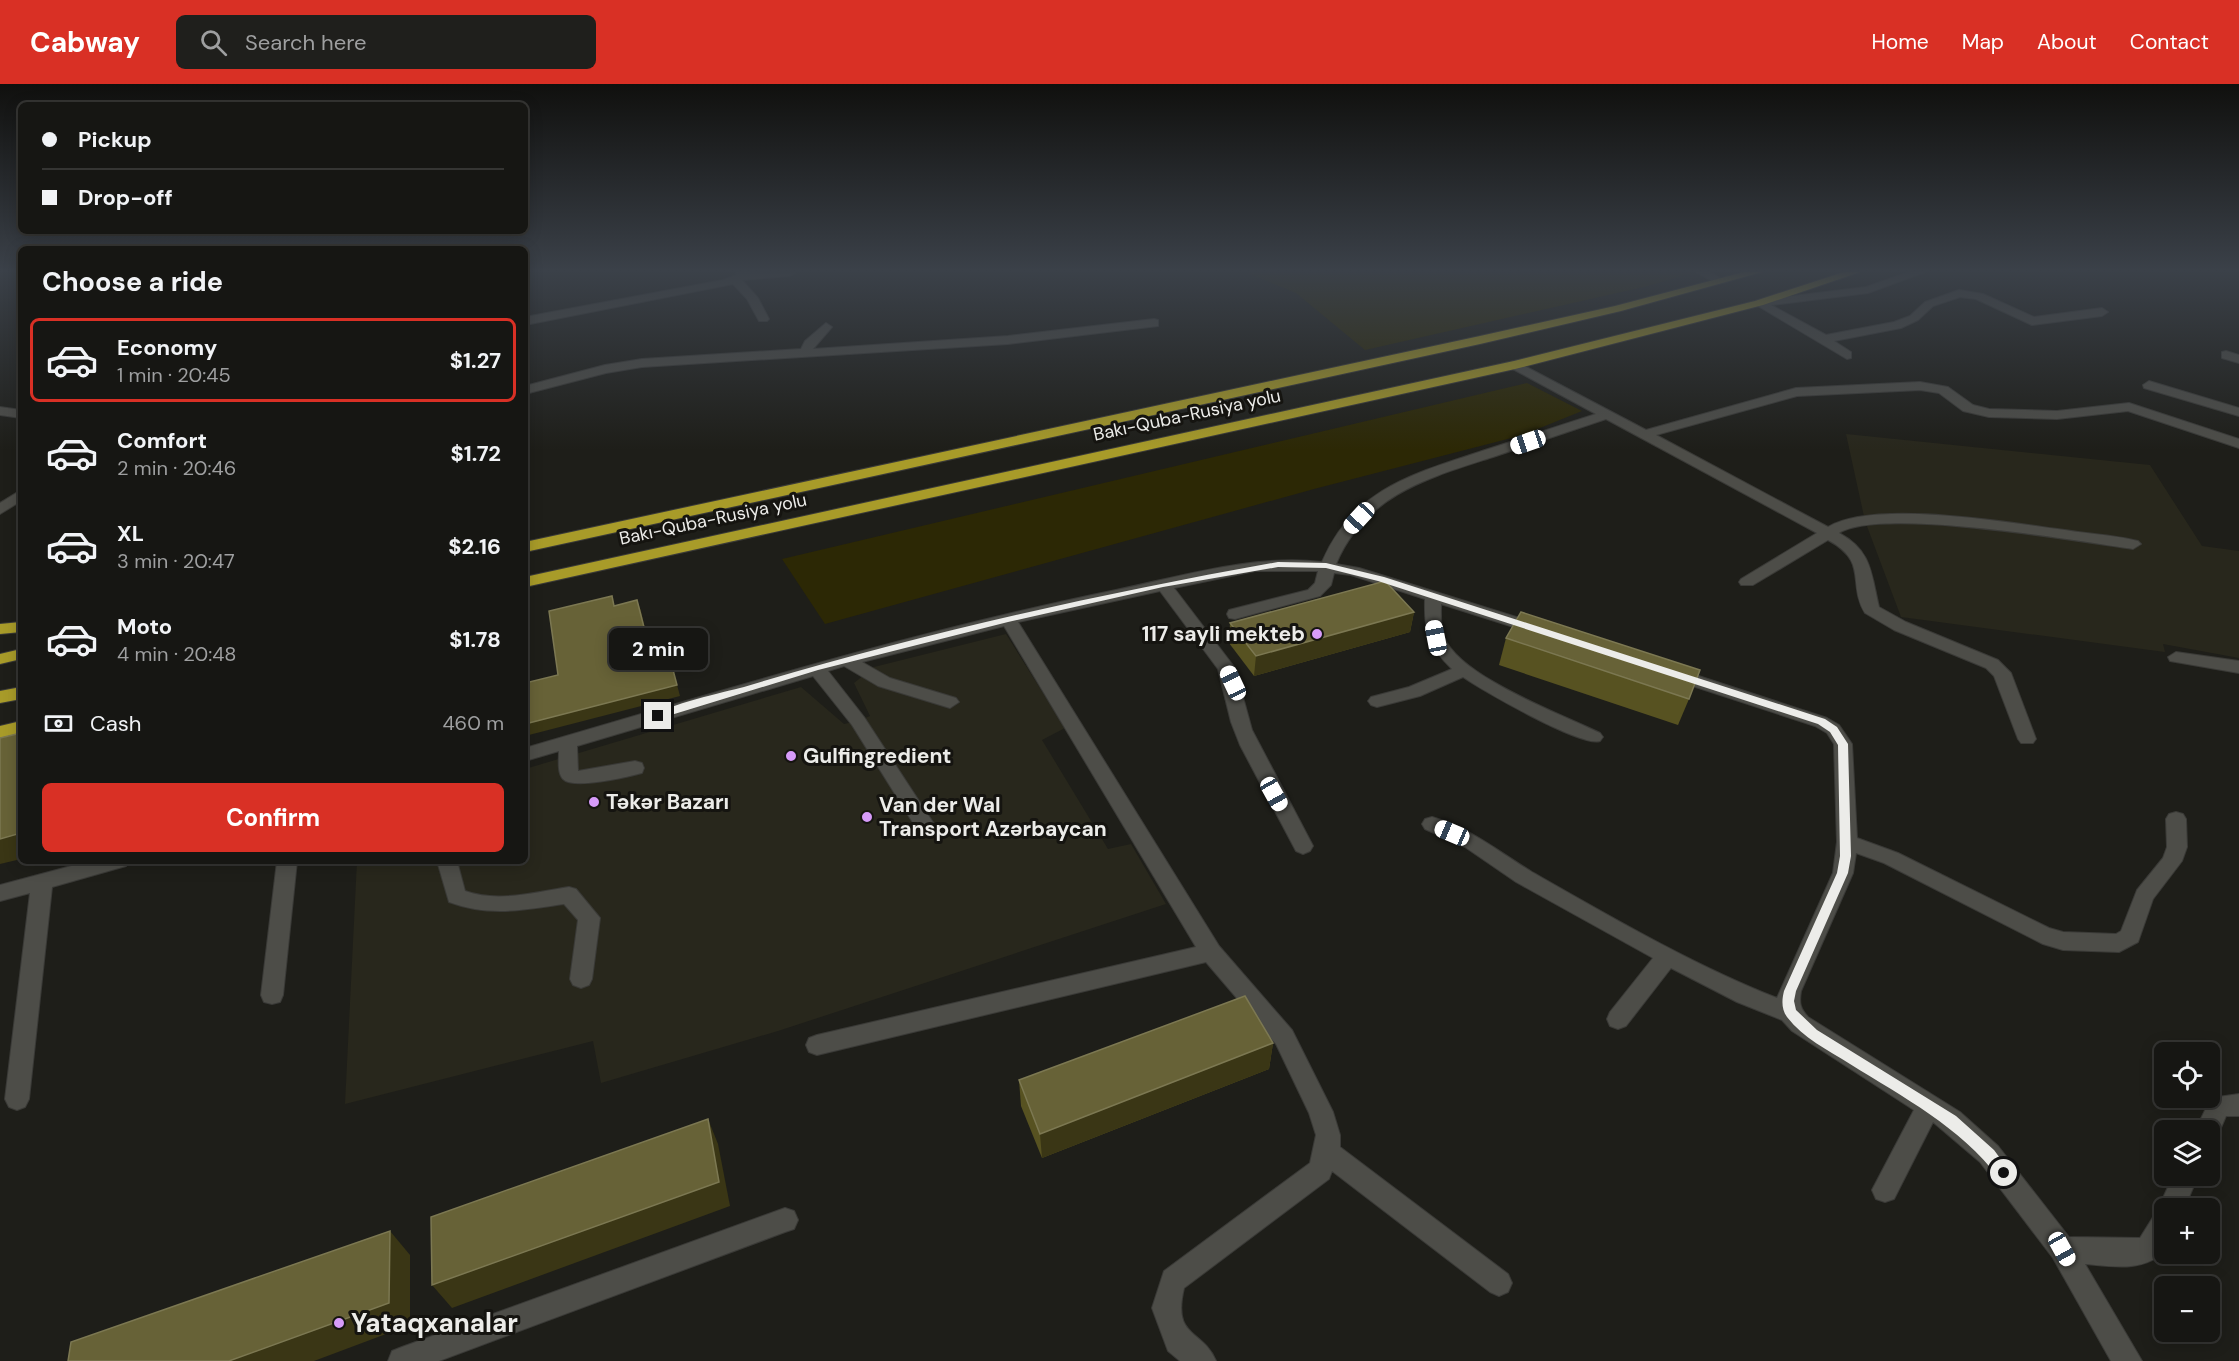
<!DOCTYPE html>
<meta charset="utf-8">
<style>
:root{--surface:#161613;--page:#1f1f1c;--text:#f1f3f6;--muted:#9e9fa0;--line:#353533;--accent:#d93025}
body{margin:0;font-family:"DM Sans",sans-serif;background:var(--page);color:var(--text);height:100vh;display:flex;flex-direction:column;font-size:22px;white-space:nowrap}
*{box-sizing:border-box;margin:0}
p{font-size:20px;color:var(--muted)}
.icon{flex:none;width:33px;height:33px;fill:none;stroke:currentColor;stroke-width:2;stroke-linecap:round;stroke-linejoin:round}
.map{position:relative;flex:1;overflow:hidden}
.drawer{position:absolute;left:18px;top:162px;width:510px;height:618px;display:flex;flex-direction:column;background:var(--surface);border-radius:9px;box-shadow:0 3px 15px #0003,0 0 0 2px var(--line)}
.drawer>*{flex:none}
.hud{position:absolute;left:18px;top:18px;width:510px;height:132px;border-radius:9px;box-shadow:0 3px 15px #0003,0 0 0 2px var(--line);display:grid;align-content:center;height:132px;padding:0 24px;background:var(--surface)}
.tools{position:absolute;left:2154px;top:958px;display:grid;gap:12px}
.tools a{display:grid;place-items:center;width:66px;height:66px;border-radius:9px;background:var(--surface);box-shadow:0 3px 15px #0003,0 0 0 2px var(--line);font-size:30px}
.end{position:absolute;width:27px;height:27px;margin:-14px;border:8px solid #ecece9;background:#111;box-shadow:0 0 0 3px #111}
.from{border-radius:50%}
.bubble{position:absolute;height:42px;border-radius:9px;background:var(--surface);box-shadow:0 3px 15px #0003,0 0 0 2px var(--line);font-size:20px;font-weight:700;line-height:42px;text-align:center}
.car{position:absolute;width:18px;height:36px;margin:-18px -9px;border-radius:8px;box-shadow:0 0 4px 2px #0007;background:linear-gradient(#fff 24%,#345 0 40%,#fff 0 76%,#345 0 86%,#fff 0)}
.hud b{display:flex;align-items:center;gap:21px;height:57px;font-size:22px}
.hud b+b{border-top:2px solid var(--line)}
.hud i{width:15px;height:15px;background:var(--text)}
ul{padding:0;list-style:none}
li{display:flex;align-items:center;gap:18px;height:84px;margin:0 12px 9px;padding:0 12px;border:3px solid transparent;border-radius:9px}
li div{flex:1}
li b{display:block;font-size:22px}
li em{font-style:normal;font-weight:700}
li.selected{border-color:var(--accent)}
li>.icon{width:54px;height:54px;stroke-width:1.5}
h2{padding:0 24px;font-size:27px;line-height:72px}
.pay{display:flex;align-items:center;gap:15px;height:66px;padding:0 24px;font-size:22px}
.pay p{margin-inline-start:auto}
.button{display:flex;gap:12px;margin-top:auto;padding:12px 24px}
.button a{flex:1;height:69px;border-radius:9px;background:var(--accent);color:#fff;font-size:24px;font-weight:700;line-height:69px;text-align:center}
header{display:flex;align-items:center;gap:36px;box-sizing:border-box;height:84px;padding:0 30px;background:var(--accent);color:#fff}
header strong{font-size:28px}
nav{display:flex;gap:33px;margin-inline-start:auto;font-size:21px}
.search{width:420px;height:54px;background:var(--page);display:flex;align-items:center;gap:15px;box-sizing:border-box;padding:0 21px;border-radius:9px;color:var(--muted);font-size:22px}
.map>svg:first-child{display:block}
</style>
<header>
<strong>Cabway</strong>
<div class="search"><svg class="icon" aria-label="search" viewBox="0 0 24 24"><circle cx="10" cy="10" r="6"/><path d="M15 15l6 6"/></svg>Search here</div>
<nav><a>Home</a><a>Map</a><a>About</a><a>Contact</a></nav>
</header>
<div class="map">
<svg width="2239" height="1277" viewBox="0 0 2239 1277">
<rect width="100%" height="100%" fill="#1e1e19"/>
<g fill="#28271c">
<path d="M1846,350L2150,381L2202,462L2239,467V574L2163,560L2165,568L1901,533L1865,437Z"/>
<path d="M1006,550L1065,644L1042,656L1108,765L1131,760L1166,820L778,947L601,999L593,957L345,1020L357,777H525V685L801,603L844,640L858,637L870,632L854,599L874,583Z"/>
</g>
<g fill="#2c2805">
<path d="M1245,188H1695L1648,202L1365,266L1296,209Z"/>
<path d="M1527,299L1582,327L1523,351L1314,405L825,540L782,475Z"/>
</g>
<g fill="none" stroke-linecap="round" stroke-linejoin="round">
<g stroke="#3a3a37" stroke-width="2">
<g id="minor">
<path d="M736,188L795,189L789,192L742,196L758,214L769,235L767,237H759L747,215L733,200L525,241V233L723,196L736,191Z"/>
<path d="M1696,188H1710L1727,198L1717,200Z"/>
<path d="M1909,188H1925L1868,209L1771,221L1826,251L1894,238L1910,232L1925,218L1959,206L1983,210L2034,233L2102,224L2108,228L2102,232L2032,241L1976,215L1960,213L1933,222L1918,236L1901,244L1834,257L1851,268V274L1847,275L1753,219L1759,216L1866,203Z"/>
<path d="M1154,235L1158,236V242L1008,260L642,283L606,289L525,310V302L605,281L642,275L801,265L805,257L826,239L832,243L813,265L1008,252Z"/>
<path d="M2226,267L2239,271V279L2222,274V268Z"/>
<path d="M1515,277L1646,346L1796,304L1920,298L1948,303L1973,321L1989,325L2057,327L2129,319L2239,355V364L2128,327L2057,335L1989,333L1963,327L1939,309L1920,306L1797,312L1656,351L1828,443C1875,415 2010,439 2065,446C2089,450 2115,451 2138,457L2141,460L2133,465C2076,457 1882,423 1839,449C1872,467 1871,489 1879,523L1906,538L1998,576L2011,589L2036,655L2033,659H2021L2018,655L1994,592L1986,584L1894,546L1865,529C1847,499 1869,478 1828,456L1753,501H1741L1739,498L1741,495L1817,449L1606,335C1568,348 1531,360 1493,373C1428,394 1365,411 1336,480L1359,484L1545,542L1547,546L1545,550L1539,551L1441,520C1441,531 1440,543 1444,553C1460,593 1561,630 1600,649L1603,653L1600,657C1581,663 1483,607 1463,593L1420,612L1377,623L1371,621L1368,617L1371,613L1409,603L1452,585C1428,562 1424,548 1425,515L1351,491L1334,489L1331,501L1320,512L1235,535L1229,534L1227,530L1229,526L1308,506L1315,499L1318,487H1255L1174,504L1235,584L1252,646L1313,762L1310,767L1303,770L1296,767L1240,661L1231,638L1218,585L1160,507L1018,538L1219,862L1292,946L1333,1028L1340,1051V1063L1508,1190L1512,1199L1508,1208L1499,1212L1490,1208L1332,1087L1329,1095L1184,1204C1172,1255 1202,1244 1216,1277H1180L1168,1267L1152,1224L1164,1187L1310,1079L1316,1051L1309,1029L1276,960L1206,878L817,971L809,968L806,961L809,954L817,951L1196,863L1004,542L862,578L890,594L956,614L959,618L950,624L878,602L844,582L828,587L864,633L934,740L937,745L934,750L927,752L920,750L852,641L813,592L577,662L578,687L635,677L642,679L644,684L642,689C627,693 573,706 563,695C557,689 559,675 559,667L525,677V664C721,607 916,547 1116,506C1183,492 1253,470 1322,478C1353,405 1413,390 1482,367C1520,355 1558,342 1596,330L1511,284V278Z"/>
<path d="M2149,297L2239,324V332L2144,304L2143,301Z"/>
<path d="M0,323L21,326V334L0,331Z"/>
<path d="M21,406V417L0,430V419Z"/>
<path d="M2176,568L2239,577V589L2170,577L2168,573Z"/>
<path d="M1674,584L1827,634L1839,641L1852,660L1857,754L1898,769L2049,844L2063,848L2116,850L2121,847L2137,806L2163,774L2167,763L2166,735L2169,730L2176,728L2183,730L2186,735L2187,763L2182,777L2153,815L2138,858L2119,868L2063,866L2043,860L1884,779L1856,769L1853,789L1801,907C1799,919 1800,924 1808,933L1960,1028L1998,1062L2069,1153L2140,1154L2155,1130L2160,1128L2158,1125L2173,1092H2198L2184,1125H2164V1166C2147,1189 2109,1182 2085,1180L2142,1277H2111L2053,1174L1980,1078L1933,1038L1894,1115L1885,1118L1876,1115L1872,1106L1914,1026L1792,947L1782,936L1737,918L1671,884L1626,942L1618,945L1610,942L1607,935L1610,928L1653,874L1516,798L1465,763L1425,745L1422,740L1425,735L1432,733C1470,744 1499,768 1532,788C1611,833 1693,881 1777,914L1833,789L1837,758L1834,660L1827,649L1815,642L1668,594L1665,590L1668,586Z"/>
<path d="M90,777H129L126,782L52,803L29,1015L25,1023L17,1026L9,1023L5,1015L30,809L0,817V801Z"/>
<path d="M277,777H297L283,911L280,918L272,920L264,918L261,911Z"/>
<path d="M437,777H457L465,807C498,819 536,808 569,803L576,805L600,834L592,895L589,901L581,904L573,901L570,895L578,836L564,820C523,826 489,833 449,818Z"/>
<path d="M2239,1010V1032H2226L2216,1055L2210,1057V1047H2195L2211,1014Z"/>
<path d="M785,1124L794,1127L798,1136L794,1145L785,1148L439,1277H388L392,1267L402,1263Z"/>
</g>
</g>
<g stroke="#3a3a37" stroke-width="2">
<g id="highway">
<path d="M1744,188H1762L1621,227L1480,260L525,468V458L1480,252L1615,222Z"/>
<path d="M1844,188H1860L1763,221L1515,285L525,503V493L1514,277L1755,217Z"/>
<path d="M21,538V548L0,550V540Z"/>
<path d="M21,565V575L0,580V570Z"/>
<path d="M21,603V615L0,619V607Z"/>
<path d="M21,637V649L0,654V642Z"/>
</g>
</g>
<use href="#minor" fill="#4d4d48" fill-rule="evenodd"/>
<use href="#highway" fill="#a89b29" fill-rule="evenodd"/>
</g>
<g fill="#575221">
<path d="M1414,528L1410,548L1254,592L1229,559L1230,539Z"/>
<path d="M1506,554L1689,615L1678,641L1499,581Z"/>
<path d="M1273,959L1269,985L1042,1074L1021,1022L1019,996Z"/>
</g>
<g fill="#3a3615">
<path d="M637,516L641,527L649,562L646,551Z"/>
<path d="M1414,528L1410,548L1254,592L1256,572Z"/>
<path d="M668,567L680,612L525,652V640Z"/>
<path d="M21,749V775L0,780V755Z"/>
<path d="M1273,959L1269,985L1042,1074L1040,1050Z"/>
<path d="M708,1035L718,1060L730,1122L452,1224L432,1201Z"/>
<path d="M390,1147L410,1171V1241L314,1277H229Z"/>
</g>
<g fill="#676237" stroke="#7c7852" stroke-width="1.5">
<path d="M1385,497L1414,528L1256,572L1230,539Z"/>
<path d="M612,512L614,522L637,516L646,551L654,549L659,569L668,567L677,601L525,640V599L558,591L549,527Z"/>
<path d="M1521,528L1700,586L1689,615L1506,554Z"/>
<path d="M21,649V749L0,755V654Z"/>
<path d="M1245,912L1273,959L1040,1050L1019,996Z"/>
<path d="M708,1035L719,1098L432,1201L431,1133Z"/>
<path d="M390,1147L389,1219L229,1277H68L71,1258Z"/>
</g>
<linearGradient id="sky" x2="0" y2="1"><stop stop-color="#10100e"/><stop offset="0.51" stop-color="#3b4149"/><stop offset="1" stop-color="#3b4149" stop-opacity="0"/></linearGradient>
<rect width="2239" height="366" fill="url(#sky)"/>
<path fill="#ecece9" d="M1278,478L1326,479L1384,493L1825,635L1837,643L1848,660L1851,772L1848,789L1796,907L1794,917L1796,926L1817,946L1956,1032L1994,1066L2008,1085V1094H1999C1960,1043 1903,1013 1850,980C1828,966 1803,954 1787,933C1781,925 1782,915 1784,907L1837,789L1840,772L1838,661L1830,648L1818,640L1378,497L1326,484L1278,483L1163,503L1008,538L818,586L658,635L654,632C665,621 725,608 744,603C919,550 1098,510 1278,478Z"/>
<g fill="#d79bf9" stroke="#151410" stroke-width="2">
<circle cx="1317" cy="550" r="6"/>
<circle cx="791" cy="672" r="6"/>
<circle cx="594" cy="718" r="6"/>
<circle cx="867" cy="733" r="6"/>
<circle cx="339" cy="1239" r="6"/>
</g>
<g text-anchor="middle" stroke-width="6" stroke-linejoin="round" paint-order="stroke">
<g font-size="18" fill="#ecece9" stroke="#151410">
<text transform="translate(1187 331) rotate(-12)" y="6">Bakı-Quba-Rusiya yolu</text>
<text transform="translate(713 435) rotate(-12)" y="6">Bakı-Quba-Rusiya yolu</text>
</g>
<g font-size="21" font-weight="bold" fill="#ecece9" stroke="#151410" text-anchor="start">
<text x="1305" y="557" text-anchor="end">117 sayli mekteb</text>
<text x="803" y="679">Gulfingredient</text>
<text x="606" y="725">Təkər Bazarı</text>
<text x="879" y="728">Van der Wal<tspan x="879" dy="24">Transport Azərbaycan</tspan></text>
</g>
<g font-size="26" font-weight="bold" fill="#ecece9" stroke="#151410" text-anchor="start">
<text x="351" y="1248">Yataqxanalar</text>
</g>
</g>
</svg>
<div class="tools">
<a><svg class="icon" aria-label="locate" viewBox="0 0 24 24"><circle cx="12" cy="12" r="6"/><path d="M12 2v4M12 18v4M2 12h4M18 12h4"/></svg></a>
<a><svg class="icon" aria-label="layers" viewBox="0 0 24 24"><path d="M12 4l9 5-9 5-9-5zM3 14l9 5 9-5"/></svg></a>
<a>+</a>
<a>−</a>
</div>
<i class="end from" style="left:2004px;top:1089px"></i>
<i class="end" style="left:658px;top:632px"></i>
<div class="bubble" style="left:609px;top:544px;width:99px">2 min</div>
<i class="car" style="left:1528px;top:358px;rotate:251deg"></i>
<i class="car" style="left:1359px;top:434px;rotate:223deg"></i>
<i class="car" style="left:1436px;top:554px;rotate:349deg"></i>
<i class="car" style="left:1233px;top:599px;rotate:335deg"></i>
<i class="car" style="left:1274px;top:710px;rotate:151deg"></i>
<i class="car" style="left:1452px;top:749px;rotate:293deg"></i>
<i class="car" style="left:2062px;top:1165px;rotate:151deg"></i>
<div class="hud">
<b><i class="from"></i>Pickup</b>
<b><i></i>Drop-off</b>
</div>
<section class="drawer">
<h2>Choose a ride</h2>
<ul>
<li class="selected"><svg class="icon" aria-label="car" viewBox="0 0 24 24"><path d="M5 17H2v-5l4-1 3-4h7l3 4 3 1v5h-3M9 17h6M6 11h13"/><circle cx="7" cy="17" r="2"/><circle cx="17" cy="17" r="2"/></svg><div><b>Economy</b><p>1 min · 20:45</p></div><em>$1.27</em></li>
<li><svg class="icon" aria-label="car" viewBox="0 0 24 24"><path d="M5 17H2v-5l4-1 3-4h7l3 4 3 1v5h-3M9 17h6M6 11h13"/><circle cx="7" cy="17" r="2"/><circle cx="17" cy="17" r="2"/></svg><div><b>Comfort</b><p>2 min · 20:46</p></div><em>$1.72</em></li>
<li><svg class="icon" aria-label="car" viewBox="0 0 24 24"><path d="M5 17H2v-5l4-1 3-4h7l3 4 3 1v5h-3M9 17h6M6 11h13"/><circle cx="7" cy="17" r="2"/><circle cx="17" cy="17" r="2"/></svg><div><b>XL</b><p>3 min · 20:47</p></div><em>$2.16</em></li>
<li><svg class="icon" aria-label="car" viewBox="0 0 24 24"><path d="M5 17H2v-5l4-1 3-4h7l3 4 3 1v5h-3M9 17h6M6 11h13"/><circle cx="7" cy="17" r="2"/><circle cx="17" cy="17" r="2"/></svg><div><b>Moto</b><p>4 min · 20:48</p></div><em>$1.78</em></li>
</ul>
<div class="pay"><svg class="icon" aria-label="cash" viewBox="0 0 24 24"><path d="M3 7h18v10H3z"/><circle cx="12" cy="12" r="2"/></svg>Cash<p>460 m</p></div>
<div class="button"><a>Confirm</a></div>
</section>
</div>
